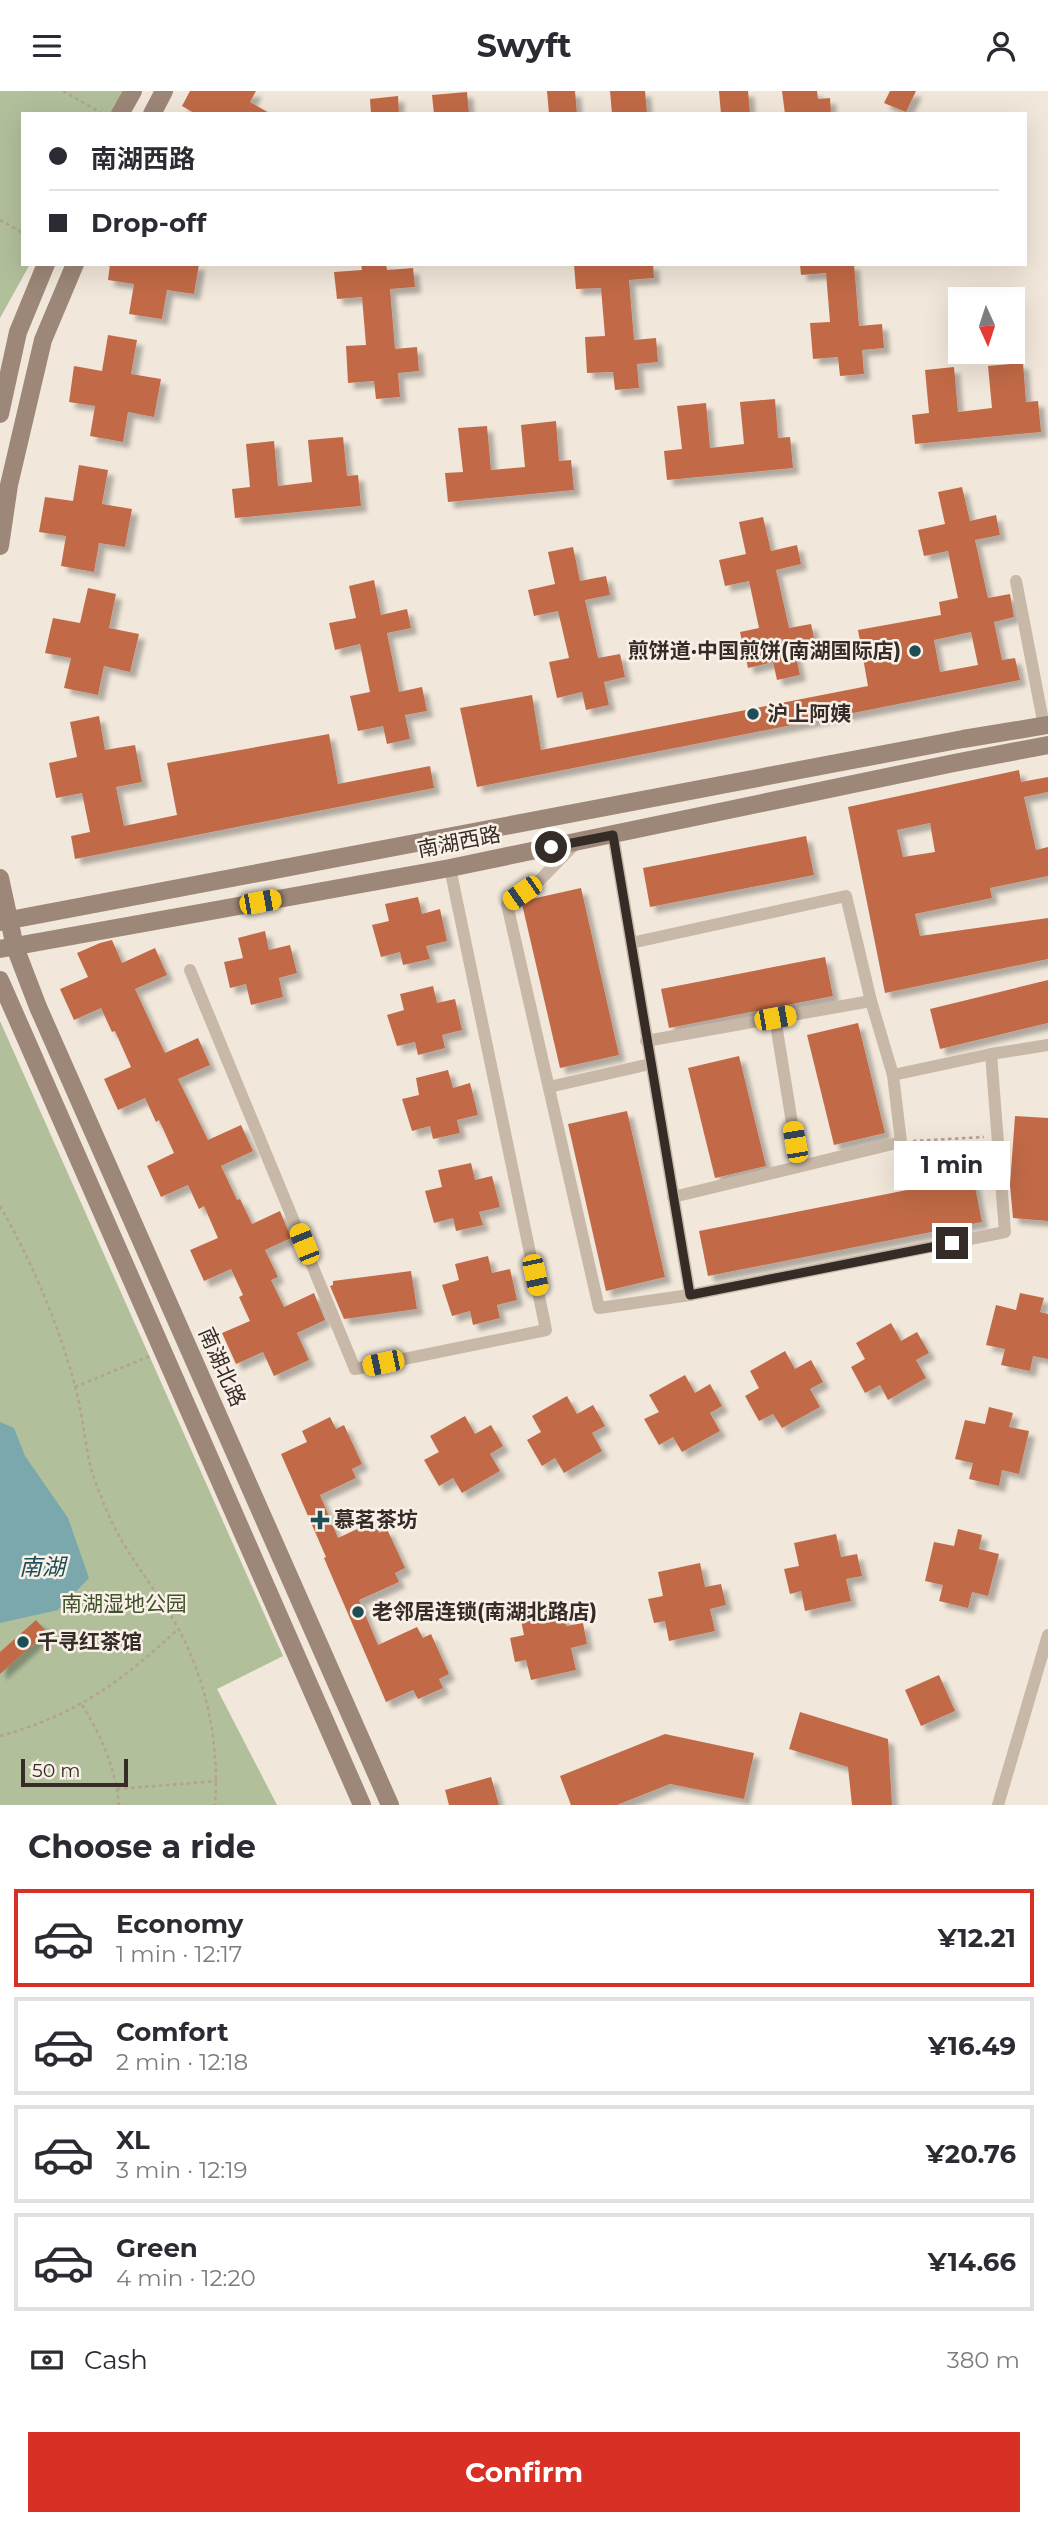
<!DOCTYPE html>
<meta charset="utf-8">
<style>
:root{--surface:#fff;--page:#f2f2f3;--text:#2b2b33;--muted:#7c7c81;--line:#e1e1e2;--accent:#d93025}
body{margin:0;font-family:Montserrat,"Noto Sans SC",sans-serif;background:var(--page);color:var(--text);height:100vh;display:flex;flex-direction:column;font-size:26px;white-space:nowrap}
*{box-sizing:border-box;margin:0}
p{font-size:23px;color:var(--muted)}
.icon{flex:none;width:38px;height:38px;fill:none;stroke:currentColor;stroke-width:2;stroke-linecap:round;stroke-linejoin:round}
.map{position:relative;height:1714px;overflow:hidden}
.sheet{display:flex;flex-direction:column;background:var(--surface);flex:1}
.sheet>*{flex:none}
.hud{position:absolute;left:21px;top:21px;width:1006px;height:154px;border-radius:0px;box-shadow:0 7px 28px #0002;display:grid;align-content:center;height:154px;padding:0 28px;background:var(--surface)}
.needle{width:46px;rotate:177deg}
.controls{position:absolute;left:948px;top:196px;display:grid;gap:14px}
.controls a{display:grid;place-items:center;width:77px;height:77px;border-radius:0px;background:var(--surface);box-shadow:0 7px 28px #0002;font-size:35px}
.scale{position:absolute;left:21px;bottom:18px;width:107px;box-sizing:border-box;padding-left:7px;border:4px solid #352c27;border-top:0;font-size:19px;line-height:24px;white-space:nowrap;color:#352c27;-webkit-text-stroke:5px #f9f1e7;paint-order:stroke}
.end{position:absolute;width:32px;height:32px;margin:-16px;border:9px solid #352c27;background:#fff;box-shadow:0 0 0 4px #fff}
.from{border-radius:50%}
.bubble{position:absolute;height:49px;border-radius:0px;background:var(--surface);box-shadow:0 7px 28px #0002;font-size:23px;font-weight:700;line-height:49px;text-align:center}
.car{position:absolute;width:21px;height:42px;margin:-21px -10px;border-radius:9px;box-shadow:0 0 5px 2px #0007;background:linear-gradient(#f5c518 24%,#345 0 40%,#f5c518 0 76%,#345 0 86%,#f5c518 0)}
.hud b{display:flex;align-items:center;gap:24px;height:66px;font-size:26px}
.hud b+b{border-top:2px solid var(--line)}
.hud i{width:18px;height:18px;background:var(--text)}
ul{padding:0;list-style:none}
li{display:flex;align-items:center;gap:21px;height:98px;margin:0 14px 10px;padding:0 14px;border:4px solid var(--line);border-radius:0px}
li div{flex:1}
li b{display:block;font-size:26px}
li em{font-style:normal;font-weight:700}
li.active{border-color:var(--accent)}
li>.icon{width:63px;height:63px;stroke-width:1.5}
h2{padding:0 28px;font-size:32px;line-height:84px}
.pay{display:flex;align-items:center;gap:18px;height:77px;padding:0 28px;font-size:26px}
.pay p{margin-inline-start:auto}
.cta{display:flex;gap:14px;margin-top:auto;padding:14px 28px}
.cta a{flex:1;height:80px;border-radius:0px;background:var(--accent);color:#fff;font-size:28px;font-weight:700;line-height:80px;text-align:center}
header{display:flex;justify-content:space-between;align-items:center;height:91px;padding:0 28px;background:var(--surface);font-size:32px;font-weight:700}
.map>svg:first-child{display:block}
</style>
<header><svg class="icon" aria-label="menu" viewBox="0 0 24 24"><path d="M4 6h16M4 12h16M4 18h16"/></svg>Swyft<svg class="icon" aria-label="person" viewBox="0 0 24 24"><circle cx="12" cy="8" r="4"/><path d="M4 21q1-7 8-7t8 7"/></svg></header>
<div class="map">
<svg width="1048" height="1714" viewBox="0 0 1048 1714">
<defs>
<filter id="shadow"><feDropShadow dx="6" dy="6" stdDeviation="2" flood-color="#0004"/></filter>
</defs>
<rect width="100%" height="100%" fill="#f1e7da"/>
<g fill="#b1bf9b">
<path d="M0,0H127L115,23H23V173H30L0,227Z"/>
<path d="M0,930L283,1565L217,1598L277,1714H0Z"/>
</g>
<path fill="#7aa8ad" d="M0,1331L14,1337L25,1365L68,1427L89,1487L58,1519L0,1532Z"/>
<g fill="#c26b47" fill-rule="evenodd" filter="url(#shadow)">
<path d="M190,0H256L250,11L271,23H196L182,15Z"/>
<path d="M547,0H575L577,23H549Z"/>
<path d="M610,0H645L647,23H612Z"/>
<path d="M719,0H748L750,23H721Z"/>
<path d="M782,0H817L818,8L830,7L831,23H785Z"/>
<path d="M890,0H916L906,21L884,12Z"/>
<path d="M467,1L469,23H434L432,4Z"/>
<path d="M398,5L399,23H371L370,8Z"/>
<path d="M110,173H199L194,203L167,199L162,228L129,223L134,193L108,189Z"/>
<path d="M361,173H386L387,179L413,177L415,196L390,198L395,258L417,256L419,280L398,282L400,306L376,308L374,290L348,292L346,255L366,254L362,206L337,208L334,181L362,179Z"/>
<path d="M574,173H653L654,187L629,189L634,249L656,247L658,271L637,273L639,297L615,299L613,281L587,282L585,246L605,245L601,197L576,198Z"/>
<path d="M800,173H854L859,235L882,233L884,257L862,259L864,283L840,285L838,266L813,268L810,232L830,231L826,182L801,184Z"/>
<path d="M108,244L137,249L131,283L161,288L154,326L128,321L123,351L90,345L95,315L69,311L74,275L102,280Z"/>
<path d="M1023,272L1026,311L1038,310L1041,341L915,353L912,324L929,322L925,279L954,276L958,321L992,317L988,275Z"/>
<path d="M775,308L778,347L790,346L793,377L667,389L664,360L682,358L677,315L706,312L710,357L744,353L740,311Z"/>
<path d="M556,330L559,370L571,369L574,399L448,411L445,382L463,381L458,337L487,335L491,379L525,376L521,334Z"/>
<path d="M343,346L347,385L358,384L361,415L235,427L232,398L250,396L246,353L274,350L278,395L312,391L308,349Z"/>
<path d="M79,374L108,379L102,413L132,418L125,456L99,452L94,481L61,475L66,445L39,441L45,406L73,410Z"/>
<path d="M962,396L970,430L996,424L1000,444L975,449L988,507L1010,503L1014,526L994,531L1002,569L1015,567L1020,589L477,696L460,617L532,604L541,659L868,595L858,539L941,524L939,511L958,507L948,460L924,465L918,439L945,433L938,401ZM971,541L978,574L940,581L934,549Z"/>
<path d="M763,426L771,460L797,454L801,473L776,479L789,537L811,533L816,556L795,561L800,584L777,589L773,571L748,577L740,541L759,537L749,490L725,495L719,469L746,463L739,431Z"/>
<path d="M573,456L580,490L606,485L610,504L585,509L598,567L620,563L625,586L604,591L609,614L586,619L582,601L557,607L549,571L569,567L558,520L534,525L528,499L555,493L548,461Z"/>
<path d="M374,489L381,524L407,518L411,537L387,542L399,601L422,596L427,620L405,624L410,648L387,653L383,635L358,640L350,605L370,601L360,553L335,559L329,532L356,527L349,495Z"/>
<path d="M88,497L116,503L109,537L139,543L130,581L104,575L98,604L64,597L71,567L45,562L53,527L80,532Z"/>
<path d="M99,625L105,659L135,654L142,691L116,696L124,735L177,724L167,672L329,643L338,693L430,675L434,697L75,768L71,745L90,741L82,702L56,707L49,672L77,666L70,631Z"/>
<path d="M1019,679L1021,691L1048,686V701L1024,706L1036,759L1048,756V785L990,797L992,807L915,823L920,845L1048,827V868L885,902L848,716ZM930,732L935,761L903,766L897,739Z"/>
<path d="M806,745L814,784L650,816L643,777Z"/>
<path d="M581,797L619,964L560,977L522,813L527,809Z"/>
<path d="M418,806L422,823L440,818L447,850L426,855L430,868L403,874L400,861L381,866L372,834L389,830L385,813Z"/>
<path d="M265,840L269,859L290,854L297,882L279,887L283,906L251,914L246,893L230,897L224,871L243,867L238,847Z"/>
<path d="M112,849L122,872L155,857L167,884L135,898L153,937L165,962L198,947L210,974L178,988L208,1049L241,1034L253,1060L221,1075L237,1109L240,1108L252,1133L280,1120L291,1147L265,1159L278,1186L271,1189L284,1216L314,1202L325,1229L297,1242L309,1269L274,1285L263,1261L236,1273L222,1242L250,1230L239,1206L243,1204L231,1178L204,1190L190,1159L218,1147L204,1115L199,1118L188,1094L161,1106L147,1075L174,1062L159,1029L156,1031L145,1007L118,1019L104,988L131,976L115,940L112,941L101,917L74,929L60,898L88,886L77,862L100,852Z"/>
<path d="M825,866L833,905L669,937L661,898Z"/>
<path d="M1048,889V932L940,958L930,918Z"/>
<path d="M433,895L437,912L455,908L462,939L442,944L445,957L418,964L415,951L397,955L387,924L404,919L400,903Z"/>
<path d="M858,932L885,1042L834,1054L807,944Z"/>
<path d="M739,965L766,1075L715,1087L688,977Z"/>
<path d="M448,979L453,997L470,992L478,1024L457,1029L460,1042L433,1048L430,1035L412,1040L402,1008L419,1004L416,987Z"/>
<path d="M627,1020L665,1186L606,1200L568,1033Z"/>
<path d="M1015,1025L1048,1027V1130L1013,1127L1010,1094Z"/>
<path d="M471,1072L475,1089L492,1085L500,1116L479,1121L483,1134L456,1140L453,1127L434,1132L425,1100L442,1096L438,1079Z"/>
<path d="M973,1086L982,1131L708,1185L699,1140Z"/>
<path d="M488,1165L492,1182L510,1178L517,1209L497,1214L500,1227L473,1234L470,1220L452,1225L442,1194L459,1189L455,1173Z"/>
<path d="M411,1180L417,1218L344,1228L330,1195L333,1194V1190Z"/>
<path d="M1020,1202L1044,1207L1040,1221L1048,1223V1268L1033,1265L1030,1280L1001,1274L1005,1258L986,1254L996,1214L1016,1219Z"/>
<path d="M891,1232L901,1250L917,1241L929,1262L916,1269L926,1287L888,1309L880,1294L865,1302L851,1276L865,1268L856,1252Z"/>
<path d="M785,1260L795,1278L811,1269L823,1291L810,1298L820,1316L782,1337L773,1323L759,1330L745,1305L759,1297L750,1280Z"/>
<path d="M685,1284L695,1302L710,1293L722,1315L710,1322L720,1340L682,1361L673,1346L659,1354L644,1328L659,1321L649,1304Z"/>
<path d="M567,1305L577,1323L593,1314L605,1335L592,1342L602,1360L564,1382L555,1367L542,1375L527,1349L541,1341L532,1325Z"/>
<path d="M989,1316L1013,1322L1009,1336L1029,1340L1019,1383L1002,1379L999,1395L969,1388L973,1372L955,1368L965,1329L985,1333Z"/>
<path d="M465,1325L475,1343L491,1334L503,1355L490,1363L500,1380L462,1402L453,1387L439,1395L424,1369L439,1361L430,1345Z"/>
<path d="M330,1326L336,1338L344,1334L362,1373L352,1378L356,1387L320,1404L338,1447L374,1430L379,1442L387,1438L405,1477L395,1482L399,1491L359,1509L378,1554L417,1536L423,1547L431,1543L449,1583L439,1588L443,1597L418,1608L413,1599L386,1611L324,1467L326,1466L281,1363L307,1351L302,1340Z"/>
<path d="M958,1438L982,1444L979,1458L999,1463L988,1505L972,1501L968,1517L939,1510L943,1494L925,1490L934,1451L954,1455Z"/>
<path d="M836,1443L841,1466L857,1463L862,1485L846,1488L851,1510L805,1520L801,1500L790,1503L784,1478L799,1475L794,1452Z"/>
<path d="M700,1472L705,1496L721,1493L726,1514L710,1518L715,1540L669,1550L665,1530L654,1532L648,1508L663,1505L658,1481Z"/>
<path d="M561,1511L566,1535L583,1532L587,1553L571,1557L576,1579L531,1589L526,1569L515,1571L510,1547L524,1544L519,1520Z"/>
<path d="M36,1529L47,1541L0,1583V1561Z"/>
<path d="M939,1584L955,1620L921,1635L905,1599Z"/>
<path d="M800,1621L888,1648L892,1714H852L848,1676L789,1658Z"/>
<path d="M665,1643L754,1662L744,1708L670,1693L617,1714H571L560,1685Z"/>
<path d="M491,1686L499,1714H449L445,1699Z"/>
</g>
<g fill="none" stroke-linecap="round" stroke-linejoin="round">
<g stroke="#b4a291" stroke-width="2.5" stroke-dasharray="3.5 3.5" stroke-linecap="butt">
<path d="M63,0L103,23"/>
<path d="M0,129L23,142"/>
<path d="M913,1050L984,1046"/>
<path d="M0,1115C32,1171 58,1232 75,1295C82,1320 84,1347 90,1373C93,1386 99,1400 104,1413C119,1452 144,1483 166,1517C204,1575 220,1646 215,1714"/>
<path d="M75,1296L150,1265"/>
<path d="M82,1614C102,1646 115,1676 119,1714"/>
<path d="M0,1645C76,1624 121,1591 178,1538"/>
<path d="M117,1698L217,1690"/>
</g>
<g stroke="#c8b8a7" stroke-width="12">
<path d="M1016,490L1044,635"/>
<path d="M613,744L690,1204L1005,1141L991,963L1048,954"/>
<path d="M576,752L537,792L507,813L599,1217L690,1204"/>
<path d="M631,852L846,805L871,910L893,984L901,1051L673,1106"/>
<path d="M190,879L355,1278L546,1239L450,777"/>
<path d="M775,927L799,1075"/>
<path d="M646,950L871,910"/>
<path d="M893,984L991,963"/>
<path d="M549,996L650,973"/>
<path d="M998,1714L1048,1544"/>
</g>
<g stroke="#9c8778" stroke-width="18">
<path d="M120,23L133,0"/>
<path d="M152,23L164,0"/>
<path d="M0,323L18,241L46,173"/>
<path d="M0,455L9,394L43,249L75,173"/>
<path d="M0,787L15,856L38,916L390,1714"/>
<path d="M0,831L963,648L1048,634"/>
<path d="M0,858L450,777L954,672L1048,654"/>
<path d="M0,889L362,1714"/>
</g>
</g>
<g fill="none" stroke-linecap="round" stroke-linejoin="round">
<path stroke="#352c27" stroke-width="9" d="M551,756L613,744L690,1204L952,1152"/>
</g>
<g fill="#1e4e55" stroke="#f9f1e7" stroke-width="2.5">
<circle cx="915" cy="560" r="7"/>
<circle cx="753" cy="623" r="7"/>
<path d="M316.5 1418.5h7v7h7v7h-7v7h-7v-7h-7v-7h7z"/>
<circle cx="358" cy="1521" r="7"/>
<circle cx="23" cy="1551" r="7"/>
</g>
<g text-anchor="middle" stroke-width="5" stroke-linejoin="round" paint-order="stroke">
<g font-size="21" font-weight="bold" fill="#352c27" stroke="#f9f1e7" text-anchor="start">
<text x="901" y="567" text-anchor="end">煎饼道·中国煎饼(南湖国际店)</text>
<text x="767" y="630">沪上阿姨</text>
<text x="334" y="1436">慕茗茶坊</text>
<text x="372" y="1528">老邻居连锁(南湖北路店)</text>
<text x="37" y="1558">千寻红茶馆</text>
</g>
<g font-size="21" fill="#352c27" stroke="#f9f1e7">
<text transform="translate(459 751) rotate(-11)" y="7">南湖西路</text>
<text transform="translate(222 1276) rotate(66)" y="7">南湖北路</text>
</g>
<g font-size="21" fill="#42522c" stroke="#f9f1e7">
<text x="124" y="1520">南湖湿地公园</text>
</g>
<g font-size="23" font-style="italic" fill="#1e4e55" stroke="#f9f1e7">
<text x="42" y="1484">南湖</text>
</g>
</g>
</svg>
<div class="controls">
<a><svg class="needle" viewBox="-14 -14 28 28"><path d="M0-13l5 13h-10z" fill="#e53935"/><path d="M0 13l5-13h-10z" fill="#7c7c81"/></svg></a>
</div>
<div class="scale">50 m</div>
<i class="end from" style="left:551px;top:756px"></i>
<i class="end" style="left:952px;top:1152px"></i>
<div class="bubble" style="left:894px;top:1050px;width:116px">1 min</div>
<i class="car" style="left:522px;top:802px;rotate:235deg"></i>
<i class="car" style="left:260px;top:811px;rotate:80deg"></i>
<i class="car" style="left:775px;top:927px;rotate:80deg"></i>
<i class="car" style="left:795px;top:1051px;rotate:350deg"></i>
<i class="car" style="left:304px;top:1153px;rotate:338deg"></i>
<i class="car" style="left:535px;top:1184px;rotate:168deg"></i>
<i class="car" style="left:383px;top:1272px;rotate:258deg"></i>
<div class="hud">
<b><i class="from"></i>南湖西路</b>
<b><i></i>Drop-off</b>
</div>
</div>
<section class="sheet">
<h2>Choose a ride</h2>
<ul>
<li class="active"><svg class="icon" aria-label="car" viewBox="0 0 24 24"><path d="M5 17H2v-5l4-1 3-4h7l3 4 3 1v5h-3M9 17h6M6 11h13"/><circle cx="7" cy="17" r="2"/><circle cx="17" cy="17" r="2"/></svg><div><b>Economy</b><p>1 min · 12:17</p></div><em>¥12.21</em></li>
<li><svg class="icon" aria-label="car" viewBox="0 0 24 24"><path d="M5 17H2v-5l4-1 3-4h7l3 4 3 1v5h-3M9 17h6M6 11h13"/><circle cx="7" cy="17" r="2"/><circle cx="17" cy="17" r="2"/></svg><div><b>Comfort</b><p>2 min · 12:18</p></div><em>¥16.49</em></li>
<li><svg class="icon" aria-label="car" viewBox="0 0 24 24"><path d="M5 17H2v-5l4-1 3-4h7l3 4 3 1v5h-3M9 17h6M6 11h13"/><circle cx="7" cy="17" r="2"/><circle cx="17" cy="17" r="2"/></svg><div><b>XL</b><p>3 min · 12:19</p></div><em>¥20.76</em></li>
<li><svg class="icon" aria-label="car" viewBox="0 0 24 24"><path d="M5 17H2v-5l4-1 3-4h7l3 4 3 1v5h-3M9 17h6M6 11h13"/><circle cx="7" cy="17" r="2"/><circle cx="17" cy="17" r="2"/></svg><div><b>Green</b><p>4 min · 12:20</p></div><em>¥14.66</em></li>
</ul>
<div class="pay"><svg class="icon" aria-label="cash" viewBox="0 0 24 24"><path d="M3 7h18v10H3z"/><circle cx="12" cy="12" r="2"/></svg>Cash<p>380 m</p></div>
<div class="cta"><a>Confirm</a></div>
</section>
